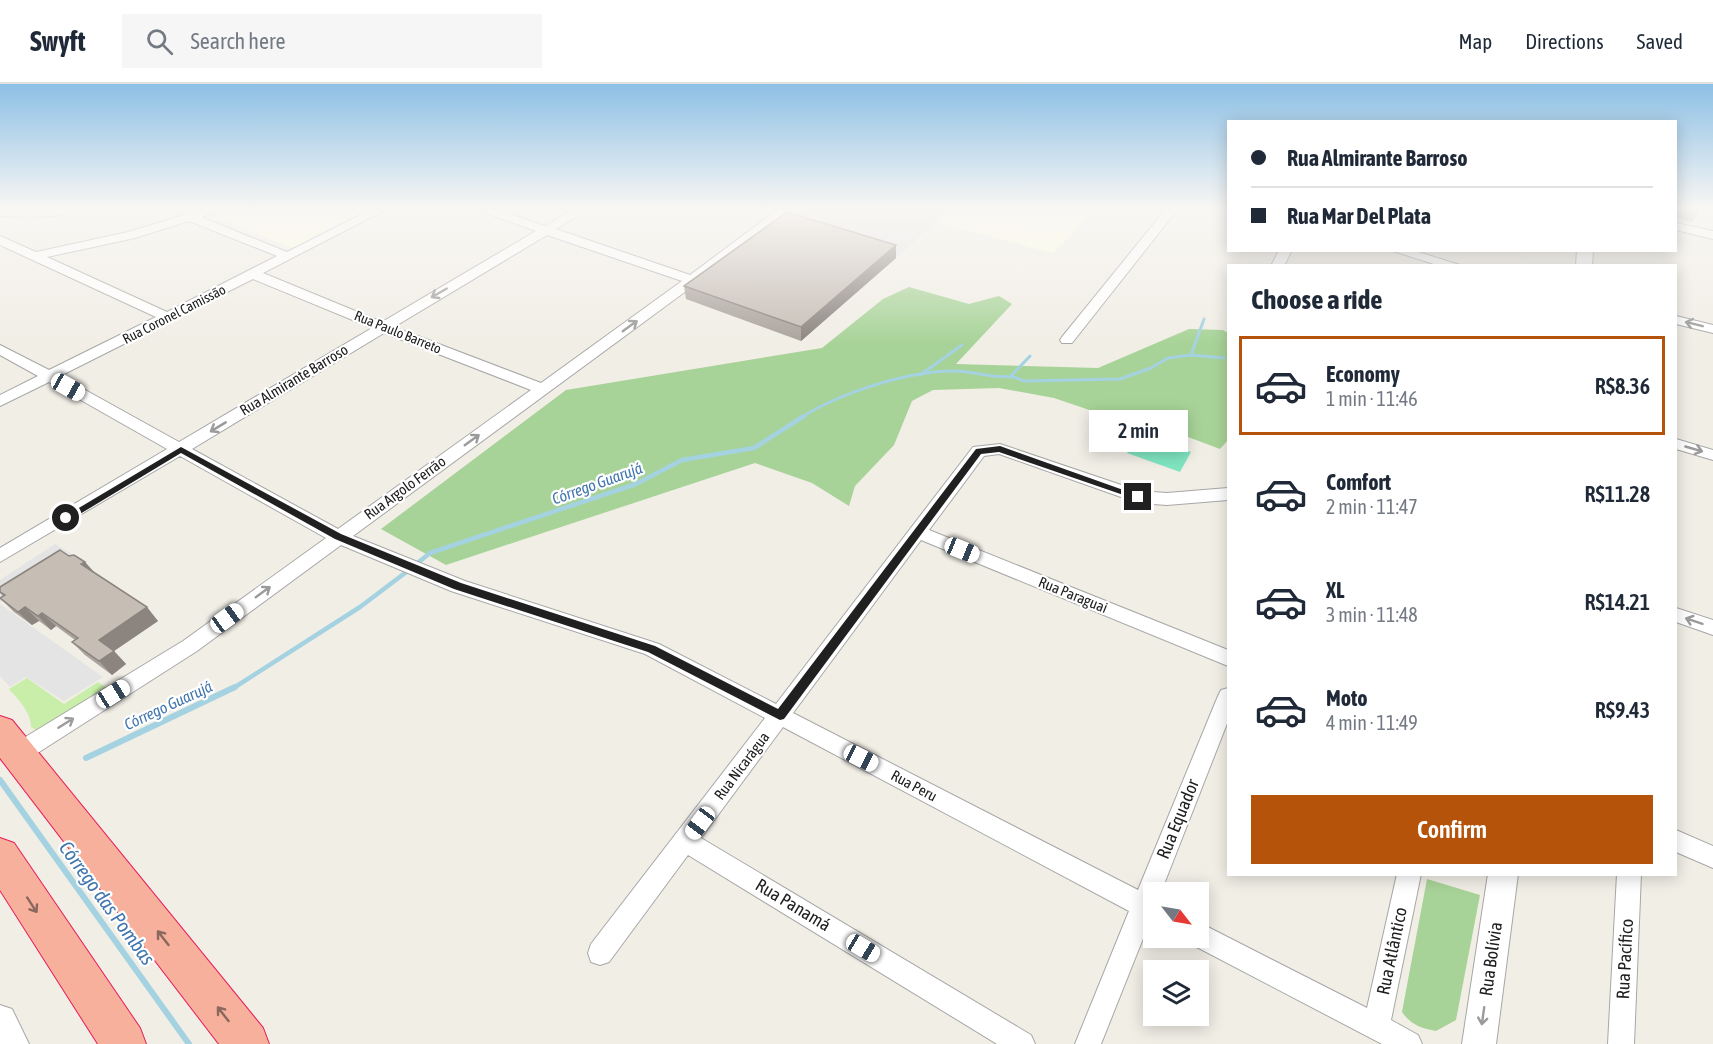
<!DOCTYPE html>
<meta charset="utf-8">
<style>
:root{--surface:#fff;--page:#f6f6f7;--text:#1f2937;--muted:#747a83;--line:#e0e1e3;--accent:#b45309}
body{margin:0;font-family:"Asap Condensed",sans-serif;background:var(--page);color:var(--text);height:100vh;display:flex;flex-direction:column;font-size:22px;white-space:nowrap}
*{box-sizing:border-box;margin:0}
p{font-size:20px;color:var(--muted)}
.icon{flex:none;width:33px;height:33px;fill:none;stroke:currentColor;stroke-width:2;stroke-linecap:round;stroke-linejoin:round}
.map{position:relative;flex:1;overflow:hidden}
.panel{position:absolute;left:1227px;top:180px;width:450px;height:612px;display:flex;flex-direction:column;background:var(--surface);border-radius:0px;box-shadow:0 3px 15px #0003}
.panel>*{flex:none}
.hud{position:absolute;left:1227px;top:36px;width:450px;height:132px;border-radius:0px;box-shadow:0 3px 15px #0003;display:grid;align-content:center;height:132px;padding:0 24px;background:var(--surface)}
.needle{width:39px;rotate:121deg}
.buttons{position:absolute;left:1143px;top:798px;display:grid;gap:12px}
.buttons a{display:grid;place-items:center;width:66px;height:66px;border-radius:0px;background:var(--surface);box-shadow:0 3px 15px #0003;font-size:30px}
.end{position:absolute;width:27px;height:27px;margin:-14px;border:8px solid #202020;background:#fff;box-shadow:0 0 0 3px #fff}
.from{border-radius:50%}
.bubble{position:absolute;height:42px;border-radius:0px;background:var(--surface);box-shadow:0 3px 15px #0003;font-size:20px;font-weight:600;line-height:42px;text-align:center}
.car{position:absolute;width:18px;height:36px;margin:-18px -9px;border-radius:8px;box-shadow:0 0 4px 2px #0007;background:linear-gradient(#fff 24%,#345 0 40%,#fff 0 76%,#345 0 86%,#fff 0)}
.hud b{display:flex;align-items:center;gap:21px;height:57px;font-size:22px}
.hud b+b{border-top:2px solid var(--line)}
.hud i{width:15px;height:15px;background:var(--text)}
ul{padding:0;list-style:none}
li{display:flex;align-items:center;gap:18px;height:99px;margin:0 12px 9px;padding:0 12px;border:3px solid transparent;border-radius:0px}
li div{flex:1}
li b{display:block;font-size:22px}
li em{font-style:normal;font-weight:600}
li.selected{border-color:var(--accent)}
li>.icon{width:54px;height:54px;stroke-width:1.5}
h2{padding:0 24px;font-size:27px;line-height:72px}
.cta{display:flex;gap:12px;margin-top:auto;padding:12px 24px}
.cta a{flex:1;height:69px;border-radius:0px;background:var(--accent);color:#fff;font-size:24px;font-weight:600;line-height:69px;text-align:center}
header{display:flex;align-items:center;gap:36px;box-sizing:border-box;height:84px;padding:0 30px;background:var(--surface);border-bottom:2px solid var(--line)}
header strong{font-size:28px}
nav{display:flex;gap:33px;margin-inline-start:auto;font-size:21px}
.search{width:420px;height:54px;background:var(--page);display:flex;align-items:center;gap:15px;box-sizing:border-box;padding:0 21px;border-radius:0px;color:var(--muted);font-size:22px}
.map>svg:first-child{display:block}
</style>
<header>
<strong>Swyft</strong>
<div class="search"><svg class="icon" aria-label="search" viewBox="0 0 24 24"><circle cx="10" cy="10" r="6"/><path d="M15 15l6 6"/></svg>Search here</div>
<nav><a>Map</a><a>Directions</a><a>Saved</a></nav>
</header>
<div class="map">
<svg width="1713" height="960" viewBox="0 0 1713 960">
<rect width="100%" height="100%" fill="#f1eee6"/>
<g fill="#feffe1">
<path d="M232,126H368L293,164L213,132Z"/>
<path d="M949,126H1094L1053,169L936,138Z"/>
</g>
<path fill="#c9eea9" d="M27,594L64,620L98,598L107,604L36,646L31,643C31,628 18,615 9,605Z"/>
<g fill="#a8d398">
<path d="M909,203L969,220L999,212L1012,220L956,280L1098,284L1189,245L1223,246L1228,249V356L1220,365L1180,350L1113,334L1054,314L999,304L933,306L912,317L894,361L855,402L849,422L812,399L755,379L446,481L381,445L566,306L822,264L883,215Z"/>
<path d="M1427,795L1480,811L1456,936L1436,947C1421,944 1411,941 1402,928Z"/>
</g>
<path fill="#7fe5c0" d="M1140,350L1191,368L1180,388L1127,369Z"/>
<g fill="#e4e4e4">
<path d="M808,126H949L896,174L788,141Z"/>
<path d="M55,460L75,472L0,518V496Z"/>
<path d="M0,520L103,593L64,617L26,593L10,603L0,592Z"/>
</g>
<g fill="none" stroke-linecap="round" stroke-linejoin="round">
<g stroke="#a4d2e1" stroke-width="3">
<path d="M1191,271L1204,235"/>
<path d="M920,291L962,261"/>
<path d="M1011,292L1030,272"/>
<path d="M802,333C840,309 910,286 956,287C968,287 981,291 993,292C1007,294 1009,290 1024,297L1120,295L1151,284L1168,274L1191,271L1224,274"/>
</g>
<g stroke="#a4d2e1" stroke-width="4.5">
<path d="M415,481L430,469L636,400L682,376L754,364L804,332"/>
<path d="M232,605L360,523L409,486"/>
</g>
<g stroke="#a4d2e1" stroke-width="6">
<path d="M86,674L235,603"/>
<path d="M0,696L189,960"/>
</g>
<g stroke="#a7a7a7" stroke-width="2">
<g id="minor">
<path d="M0,126H74C61,136 17,132 0,132Z"/>
<path d="M201,126H218L216,128L201,133L287,168L370,126H385L263,189L382,238L536,147L483,128L481,126H498L545,142L572,126H586L556,145L690,191L777,126H790L697,199L353,452L465,497L659,560L776,620L973,363L1000,360L1139,407L1167,409L1228,404V416L1167,421L1138,419L999,370L984,372L929,446L1228,566V582L921,456L793,629L1138,806L1218,612L1221,606L1228,604V637L1161,808H1154V839L1150,837L1101,960H1075L1129,827L783,643L701,754L1031,951L1035,960H997L688,771L609,878L600,881L591,878L588,869L591,860L765,634L645,570L451,507L341,461L197,567L25,677L17,679L9,677L6,670L9,663L183,557L326,454L180,372L0,478V464L167,365L49,298L0,322V311L38,292L0,271V261L49,286L156,233L0,161V152L36,168L128,148ZM189,137L277,172L167,228L47,173L135,154ZM547,151L682,197L541,299L394,243ZM253,195L372,244L179,358L60,292ZM384,249L531,306L338,445L192,365Z"/>
<path d="M1165,126H1177L1072,259H1062L1060,256L1062,253Z"/>
<path d="M1676,139L1713,147V155L1676,146Z"/>
<path d="M1279,166H1292L1284,182H1271Z"/>
<path d="M1390,166H1412L1463,182H1440Z"/>
<path d="M1676,232L1713,241V249L1676,240Z"/>
<path d="M1676,355L1713,366V376L1676,365Z"/>
<path d="M1676,524L1713,536V551L1676,538Z"/>
<path d="M1676,746L1713,762V784L1676,768Z"/>
<path d="M1397,790H1421L1391,936L1418,951L1422,960H1382L1189,859L1187,854H1198V838L1367,924Z"/>
<path d="M1617,790H1641L1634,960H1608Z"/>
</g>
</g>
<g stroke="#a7a7a7" stroke-width="2">
<g id="tertiary">
<path d="M1577,166H1593L1592,182H1576Z"/>
<path d="M1488,790H1518L1496,960H1462Z"/>
<path d="M0,921L12,925L29,960H0Z"/>
</g>
</g>
<g stroke="#e71b5c" stroke-width="2">
<g id="trunk">
<path d="M0,632L12,636L263,944L269,960H219L0,674Z"/>
<path d="M0,754L14,759L140,944L146,960H98L0,806Z"/>
</g>
</g>
<use href="#minor" fill="#fff" fill-rule="evenodd"/>
<use href="#tertiary" fill="#fff" fill-rule="evenodd"/>
<use href="#trunk" fill="#f6b09b" fill-rule="evenodd"/>
</g>
<g fill="#aaa39c">
<path d="M1676,126H1701L1692,138L1676,134Z"/>
<path d="M896,161V174L801,257L686,215L684,202Z"/>
<path d="M69,472L85,478L95,489L158,537L114,567L126,580L112,591L85,571L72,558L75,556L56,542L51,546L39,537L32,541L14,528L0,514L3,512L0,509V503Z"/>
</g>
<g fill="#8b847f">
<path d="M896,161V174L801,257V243Z"/>
<path d="M85,478L97,492L81,480Z"/>
<path d="M25,523L39,537L32,541L18,528Z"/>
<path d="M147,523L158,537L114,567L126,580L112,591L99,577V556Z"/>
<path d="M42,529L56,542L51,546L38,532Z"/>
</g>
<g fill="#c6bdb5" stroke="#8b847f" stroke-width="1.5">
<path d="M787,128L896,161L801,243L684,202Z"/>
<path d="M60,466L69,472L74,471L85,478L81,480L147,523L99,556L114,567L99,577L72,558L78,554L42,529L38,532L25,523L18,528L0,514L5,511L0,508V503Z"/>
</g>
<defs><path id="oneway-shaft" d="M-6 0H5M1.5-3L5.5 0L1.5 3" fill="none" stroke-width="1.6" stroke-linecap="round" stroke-linejoin="round" transform="scale(1.5)"/></defs>
<g stroke="#9b9b9b">
<use href="#oneway-shaft" transform="translate(439 209) rotate(150)"/>
<use href="#oneway-shaft" transform="translate(1694 240) rotate(-166)"/>
<use href="#oneway-shaft" transform="translate(630 242) rotate(-36)"/>
<use href="#oneway-shaft" transform="translate(218 343) rotate(149)"/>
<use href="#oneway-shaft" transform="translate(472 356) rotate(-36)"/>
<use href="#oneway-shaft" transform="translate(1694 365) rotate(16)"/>
<use href="#oneway-shaft" transform="translate(263 508) rotate(-36)"/>
<use href="#oneway-shaft" transform="translate(1694 537) rotate(-161)"/>
<use href="#oneway-shaft" transform="translate(66 639) rotate(-32)"/>
<use href="#oneway-shaft" transform="translate(1483 932) rotate(98)"/>
</g>
<g stroke="#8b685e">
<use href="#oneway-shaft" transform="translate(32 821) rotate(57)"/>
<use href="#oneway-shaft" transform="translate(163 854) rotate(-128)"/>
<use href="#oneway-shaft" transform="translate(223 930) rotate(-128)"/>
</g>
<linearGradient id="sky" x2="0" y2="1"><stop stop-color="#8dc0e5"/><stop offset="0.48" stop-color="#f9f7f4"/><stop offset="1" stop-color="#f9f7f4" stop-opacity="0"/></linearGradient>
<rect width="1713" height="260" fill="url(#sky)"/>
<path fill="#202020" d="M1000,362L1143,413L1135,415L999,368L981,370L784,635L780,636L648,568L454,505L335,455L181,369L70,436L66,437L62,434L181,363L341,450L461,499L655,562L778,625L976,365Z"/>
<g text-anchor="middle" stroke-width="4.5" stroke-linejoin="round" paint-order="stroke">
<g font-size="14" fill="#202020" stroke="#fff">
<text transform="translate(174 230) rotate(-27)" y="5">Rua Coronel Camissão</text>
<text transform="translate(398 248) rotate(22)" y="5">Rua Paulo Barreto</text>
</g>
<g font-size="15" fill="#202020" stroke="#fff">
<text transform="translate(294 296) rotate(-31)" y="5">Rua Almirante Barroso</text>
<text transform="translate(405 404) rotate(-36)" y="5">Rua Argolo Ferrão</text>
<text transform="translate(1073 511) rotate(22)" y="5">Rua Paraguai</text>
<text transform="translate(742 682) rotate(-53)" y="5">Rua Nicarágua</text>
<text transform="translate(914 702) rotate(28)" y="5">Rua Peru</text>
</g>
<g font-size="16" font-style="italic" fill="#4276af" stroke="#fff">
<text transform="translate(597 399) rotate(-20)" y="6">Córrego Guarujá</text>
<text transform="translate(168 621) rotate(-25)" y="6">Córrego Guarujá</text>
</g>
<g font-size="18" fill="#202020" stroke="#fff">
<text transform="translate(1178 735) rotate(-68)" y="6">Rua Equador</text>
<text transform="translate(793 821) rotate(31)" y="6">Rua Panamá</text>
<text transform="translate(1392 867) rotate(-78)" y="6">Rua Atlântico</text>
<text transform="translate(1491 875) rotate(-82)" y="6">Rua Bolívia</text>
<text transform="translate(1625 875) rotate(-87)" y="6">Rua Pacífico</text>
</g>
<g font-size="20" font-style="italic" fill="#4276af" stroke="#fff">
<text transform="translate(107 819) rotate(54)" y="7">Córrego das Pombas</text>
</g>
</g>
</svg>
<div class="buttons">
<a><svg class="needle" viewBox="-14 -14 28 28"><path d="M0-13l5 13h-10z" fill="#e53935"/><path d="M0 13l5-13h-10z" fill="#747a83"/></svg></a>
<a><svg class="icon" aria-label="layers" viewBox="0 0 24 24"><path d="M12 4l9 5-9 5-9-5zM3 14l9 5 9-5"/></svg></a>
</div>
<i class="end from" style="left:66px;top:434px"></i>
<i class="end" style="left:1138px;top:413px"></i>
<div class="bubble" style="left:1089px;top:326px;width:99px">2 min</div>
<i class="car" style="left:68px;top:303px;rotate:119deg"></i>
<i class="car" style="left:962px;top:466px;rotate:112deg"></i>
<i class="car" style="left:227px;top:534px;rotate:54deg"></i>
<i class="car" style="left:113px;top:610px;rotate:58deg"></i>
<i class="car" style="left:861px;top:674px;rotate:117deg"></i>
<i class="car" style="left:700px;top:739px;rotate:217deg"></i>
<i class="car" style="left:863px;top:864px;rotate:121deg"></i>
<div class="hud">
<b><i class="from"></i>Rua Almirante Barroso</b>
<b><i></i>Rua Mar Del Plata</b>
</div>
<section class="panel">
<h2>Choose a ride</h2>
<ul>
<li class="selected"><svg class="icon" aria-label="car" viewBox="0 0 24 24"><path d="M5 17H2v-5l4-1 3-4h7l3 4 3 1v5h-3M9 17h6M6 11h13"/><circle cx="7" cy="17" r="2"/><circle cx="17" cy="17" r="2"/></svg><div><b>Economy</b><p>1 min · 11:46</p></div><em>R$8.36</em></li>
<li><svg class="icon" aria-label="car" viewBox="0 0 24 24"><path d="M5 17H2v-5l4-1 3-4h7l3 4 3 1v5h-3M9 17h6M6 11h13"/><circle cx="7" cy="17" r="2"/><circle cx="17" cy="17" r="2"/></svg><div><b>Comfort</b><p>2 min · 11:47</p></div><em>R$11.28</em></li>
<li><svg class="icon" aria-label="car" viewBox="0 0 24 24"><path d="M5 17H2v-5l4-1 3-4h7l3 4 3 1v5h-3M9 17h6M6 11h13"/><circle cx="7" cy="17" r="2"/><circle cx="17" cy="17" r="2"/></svg><div><b>XL</b><p>3 min · 11:48</p></div><em>R$14.21</em></li>
<li><svg class="icon" aria-label="car" viewBox="0 0 24 24"><path d="M5 17H2v-5l4-1 3-4h7l3 4 3 1v5h-3M9 17h6M6 11h13"/><circle cx="7" cy="17" r="2"/><circle cx="17" cy="17" r="2"/></svg><div><b>Moto</b><p>4 min · 11:49</p></div><em>R$9.43</em></li>
</ul>
<div class="cta"><a>Confirm</a></div>
</section>
</div>
